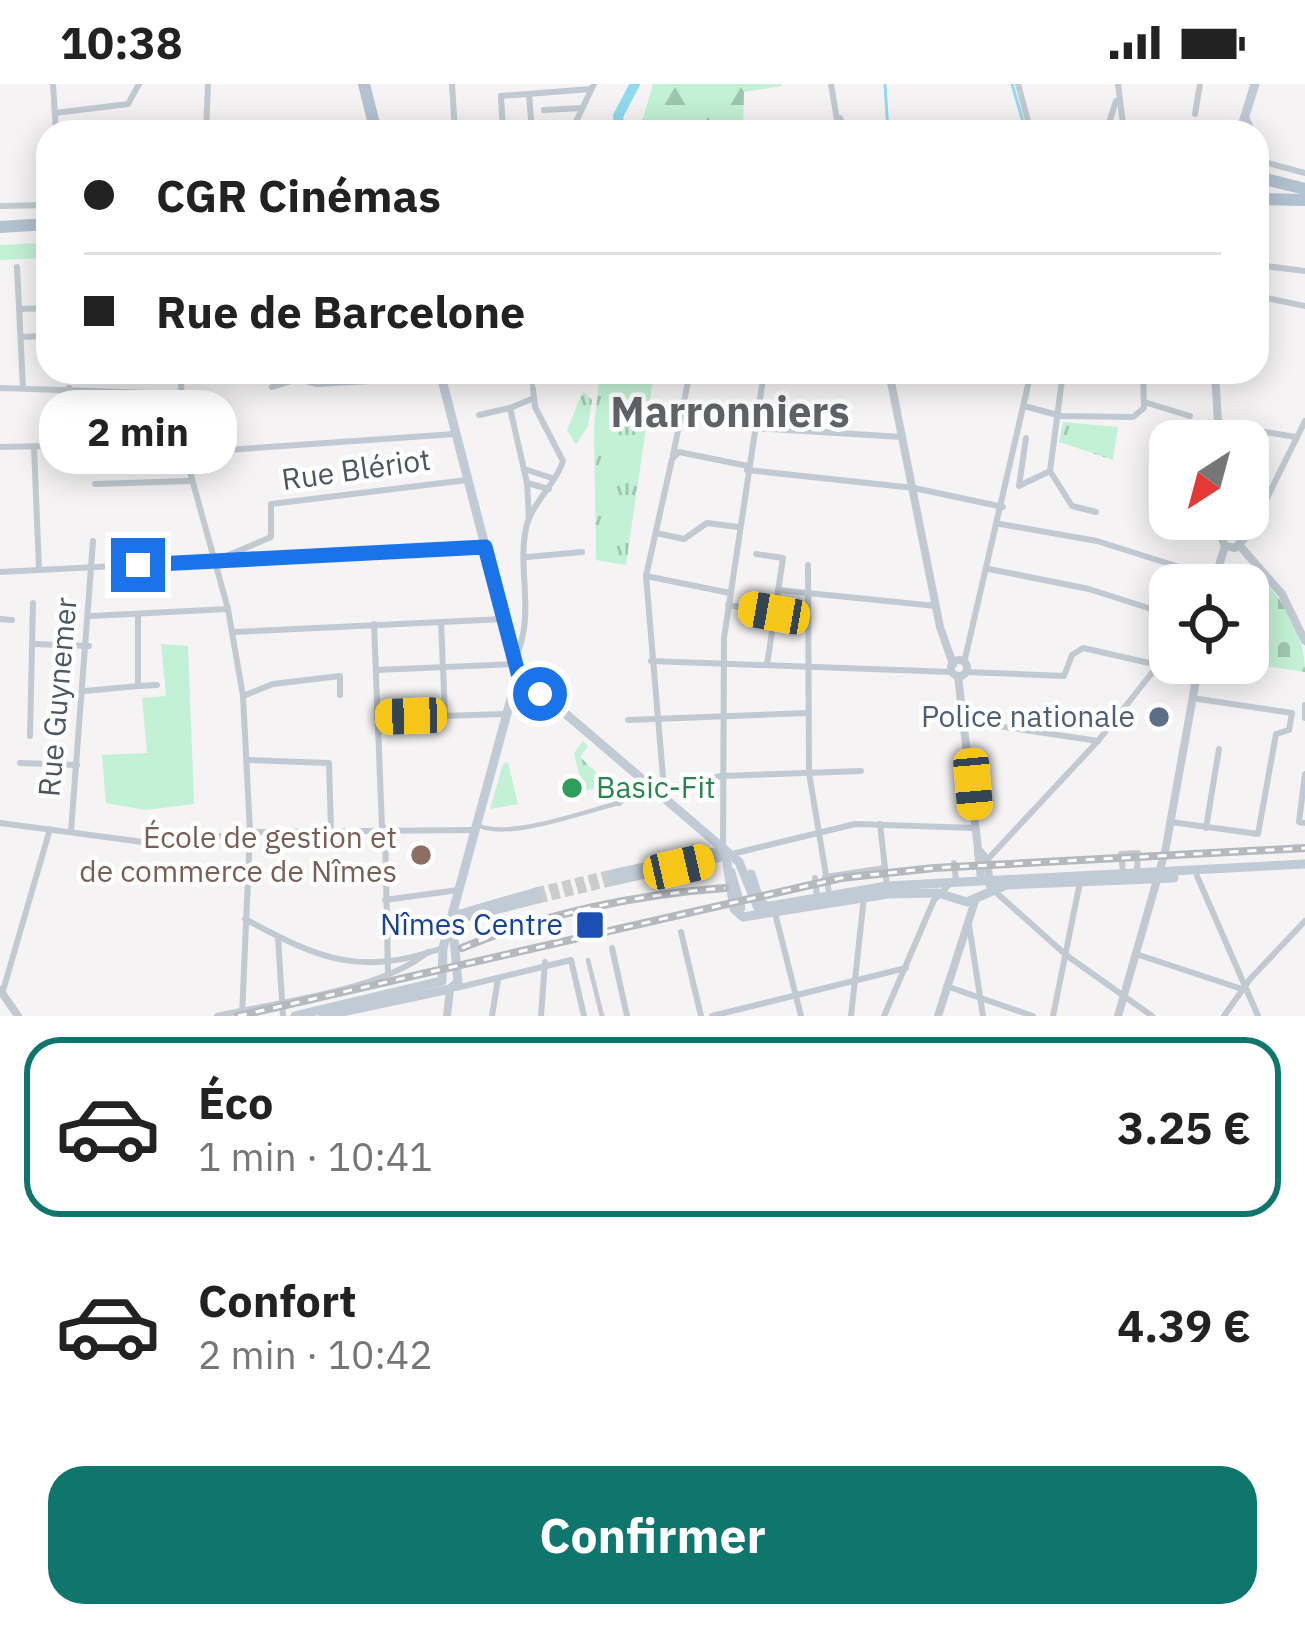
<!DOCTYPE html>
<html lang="fr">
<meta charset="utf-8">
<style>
:root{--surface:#fff;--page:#f6f6f6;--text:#222;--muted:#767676;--line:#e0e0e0;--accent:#0f766e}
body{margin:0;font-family:"IBM Plex Sans",sans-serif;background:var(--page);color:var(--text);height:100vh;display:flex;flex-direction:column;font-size:45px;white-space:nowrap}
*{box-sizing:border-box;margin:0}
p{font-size:39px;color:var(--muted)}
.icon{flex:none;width:66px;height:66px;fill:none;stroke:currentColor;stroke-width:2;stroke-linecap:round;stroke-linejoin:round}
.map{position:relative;height:932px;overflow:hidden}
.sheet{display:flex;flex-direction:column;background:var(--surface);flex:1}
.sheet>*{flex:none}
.guide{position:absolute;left:36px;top:36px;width:1233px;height:264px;border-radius:36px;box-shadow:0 6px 30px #0003;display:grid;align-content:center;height:264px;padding:0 48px;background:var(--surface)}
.needle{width:78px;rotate:216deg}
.tools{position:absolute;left:1149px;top:336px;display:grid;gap:24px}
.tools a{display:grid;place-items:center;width:120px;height:120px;border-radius:24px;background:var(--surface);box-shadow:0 6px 30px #0003;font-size:60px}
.end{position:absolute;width:54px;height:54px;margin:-27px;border:15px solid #1a73e8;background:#fff;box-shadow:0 0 0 6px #fff}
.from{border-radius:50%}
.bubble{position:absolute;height:84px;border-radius:36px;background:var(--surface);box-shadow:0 6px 30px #0003;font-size:39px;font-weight:700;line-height:84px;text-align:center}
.car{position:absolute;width:36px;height:72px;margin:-36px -18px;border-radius:15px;box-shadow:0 0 9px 3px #0007;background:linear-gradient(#f5c518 24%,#345 0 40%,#f5c518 0 76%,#345 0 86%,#f5c518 0)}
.guide b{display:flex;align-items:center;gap:42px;height:114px;font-size:45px}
.guide b+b{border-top:3px solid var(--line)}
.guide i{width:30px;height:30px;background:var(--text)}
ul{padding:21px 0 0;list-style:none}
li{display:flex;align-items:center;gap:36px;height:180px;margin:0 24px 18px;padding:0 24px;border:6px solid transparent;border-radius:36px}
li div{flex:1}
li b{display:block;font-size:45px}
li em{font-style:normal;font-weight:700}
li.active{border-color:var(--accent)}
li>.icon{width:108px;height:108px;stroke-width:1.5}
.cta{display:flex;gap:24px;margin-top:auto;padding:24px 48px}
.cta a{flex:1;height:138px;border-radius:36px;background:var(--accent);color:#fff;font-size:48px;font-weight:700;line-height:138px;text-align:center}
.status{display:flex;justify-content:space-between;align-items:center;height:84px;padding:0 60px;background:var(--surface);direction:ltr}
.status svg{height:33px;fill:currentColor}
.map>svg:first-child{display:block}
</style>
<div class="status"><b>10:38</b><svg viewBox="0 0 49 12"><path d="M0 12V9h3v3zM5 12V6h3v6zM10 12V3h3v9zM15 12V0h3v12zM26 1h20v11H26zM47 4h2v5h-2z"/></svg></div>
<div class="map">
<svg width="1305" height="932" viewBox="0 0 1305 932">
<defs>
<pattern id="grass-tufts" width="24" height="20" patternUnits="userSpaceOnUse" patternTransform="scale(3)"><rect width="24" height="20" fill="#c3f1d5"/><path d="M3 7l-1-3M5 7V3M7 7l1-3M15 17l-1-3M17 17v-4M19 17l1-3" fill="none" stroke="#a0c6b0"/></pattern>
<pattern id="forest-firs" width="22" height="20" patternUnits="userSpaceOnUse" patternTransform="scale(3)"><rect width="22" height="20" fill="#c3f1d5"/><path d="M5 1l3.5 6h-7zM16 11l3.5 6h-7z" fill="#a0c6b0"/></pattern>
<pattern id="cemetery-stones" width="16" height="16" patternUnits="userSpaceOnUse" patternTransform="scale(3)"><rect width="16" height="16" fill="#c3f1d5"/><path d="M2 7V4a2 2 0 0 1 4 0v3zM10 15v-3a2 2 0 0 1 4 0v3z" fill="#a0c6b0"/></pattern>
</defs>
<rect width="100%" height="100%" fill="#f5f3f3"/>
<g fill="url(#grass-tufts)">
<path d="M600,288H654L626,481L596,476L594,343Z"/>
<path d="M583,307L592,316L588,342L576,361L567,346Z"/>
<path d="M1063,338L1118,343L1113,376L1059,358Z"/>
<path d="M583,657L588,662L580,673L610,701L583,707L574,669Z"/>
<path d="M508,678L518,720L490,725L503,680Z"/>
</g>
<path fill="url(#forest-firs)" d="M653,0H782V2L744,8L743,48H639Z"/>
<path fill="url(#cemetery-stones)" d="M1260,492C1285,518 1305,552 1305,588L1246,579L1248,524Z"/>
<g fill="#c3f1d5">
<path d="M41,159L42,174L0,176V161Z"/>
<path d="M161,560L188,562L194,720L145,726L106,719L102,671L147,669L142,614L166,612Z"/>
</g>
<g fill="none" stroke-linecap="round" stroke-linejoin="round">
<g stroke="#90daee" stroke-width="3">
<path d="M885,0L888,48"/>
<path d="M1012,0L1026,48"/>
</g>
<path stroke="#90daee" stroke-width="10" d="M620,48L618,32L635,0"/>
<g stroke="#caccce" stroke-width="9" stroke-dasharray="9 4.5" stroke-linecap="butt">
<path d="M536,808L612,790"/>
<path d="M538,815L614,797"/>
</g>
<g stroke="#c1cad2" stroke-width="4.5">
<path d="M531,288L533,305"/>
<path d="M476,740C503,758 586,727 619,719"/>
<path d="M588,876L602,932"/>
</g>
<g stroke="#c1cad2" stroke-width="6">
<path d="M53,0L56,48"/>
<path d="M452,0L455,48"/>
<path d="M831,0L839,48"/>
<path d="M1018,0L1031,48"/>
<path d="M1118,0L1124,48"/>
<path d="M529,10L532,48"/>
<path d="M544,26L582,24"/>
<path d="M55,29L128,20L139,0"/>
<path d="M1195,30L1200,0"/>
<path d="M840,34L847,48"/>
<path d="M1247,35L1253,48"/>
<path d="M503,42L532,40"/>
<path d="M206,48L208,0"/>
<path d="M503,48L501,12L591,5"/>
<path d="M571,48L594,0"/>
<path d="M1106,48L1116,17"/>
<path d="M1257,76L1305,89"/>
<path d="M0,122L48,121"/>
<path d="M1257,181L1305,187"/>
<path d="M17,183L23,304"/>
<path d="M1257,212L1305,222"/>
<path d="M20,225L48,224"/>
<path d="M21,253L48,252"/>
<path d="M181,288L182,359L228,525L243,612L250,748L242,932"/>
<path d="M1063,288L1050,387L1072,422L1096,428"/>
<path d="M181,291L205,288"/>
<path d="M272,303L298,295L317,300L441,293"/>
<path d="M0,304L181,310"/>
<path d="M534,314L510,324L527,399L549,405"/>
<path d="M1144,318L1190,332"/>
<path d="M1024,322L1061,332L1133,333L1144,324L1143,288"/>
<path d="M479,331L510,324"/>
<path d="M1217,340L1296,353"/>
<path d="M756,344L902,353"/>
<path d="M1026,354L1019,402L1050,387"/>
<path d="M0,363L182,359"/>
<path d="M34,363L39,485"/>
<path d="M67,363L69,304"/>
<path d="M184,369L455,350"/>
<path d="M673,371L690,288"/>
<path d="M524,385L552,394"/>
<path d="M747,386L914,404L1003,423"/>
<path d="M527,399L529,434"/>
<path d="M95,400L189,397"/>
<path d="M1000,440L1097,457L1214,494"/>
<path d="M656,449L684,455L707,439L738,443"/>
<path d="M1244,449L1255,438L1305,337"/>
<path d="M756,470L783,474L767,581"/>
<path d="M527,473L582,468"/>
<path d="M217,476L271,453V420L467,396"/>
<path d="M808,481L809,689L829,809"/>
<path d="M989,485L1089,505L1170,531"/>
<path d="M0,488L485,463"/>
<path d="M646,492L730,509"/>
<path d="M778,506L936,522"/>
<path d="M728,521L774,529"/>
<path d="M91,532L228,525"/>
<path d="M0,535L12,536"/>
<path d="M441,538L445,631"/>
<path d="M374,540L382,744"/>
<path d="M233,548L504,535"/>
<path d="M33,560L89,562"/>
<path d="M515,575C536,531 517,488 526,444C531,420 556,400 563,377L535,323L533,305"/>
<path d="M651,577L952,588"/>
<path d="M964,579L1031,288"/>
<path d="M376,586L516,580"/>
<path d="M966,588L1064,592L1072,571L1083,564L1158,581"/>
<path d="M138,602L157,601"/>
<path d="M85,607L138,602V530"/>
<path d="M243,612L273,600L340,592V611"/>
<path d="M1305,621V634"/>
<path d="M377,634L506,630"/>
<path d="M628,636L808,629"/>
<path d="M964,637L1098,657"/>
<path d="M30,652L33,519"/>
<path d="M248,676L329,679L331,745"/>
<path d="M20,679L77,681"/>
<path d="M1305,690L1299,738L1305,739"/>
<path d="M664,705L721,692L861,687"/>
<path d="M659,711L664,705L646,492L672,375L679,368L748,382"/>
<path d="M619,719L642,698"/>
<path d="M1171,738L1258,750L1276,650L1289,646L1292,629L1192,614"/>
<path d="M0,739L158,760L254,748L474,746"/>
<path d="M880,740L887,802"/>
<path d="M385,744L388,889"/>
<path d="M1206,744L1219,665"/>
<path d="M71,747L93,457"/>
<path d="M723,763L724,554L764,288"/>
<path d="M728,771L855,740L975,744"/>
<path d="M987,776L1098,657L1170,566"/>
<path d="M954,779L956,796"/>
<path d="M1123,788L1121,770L1138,769L1137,786"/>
<path d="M1197,792L1258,932"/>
<path d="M825,793L885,784"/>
<path d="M815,794L817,812"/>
<path d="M991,804L1066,871L1152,932"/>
<path d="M385,816L458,806"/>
<path d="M775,829L801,932"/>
<path d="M245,835C320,875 358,893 443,864"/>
<path d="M969,841L983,932"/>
<path d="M681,848L701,932"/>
<path d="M278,853L283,932"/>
<path d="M612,864L627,932"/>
<path d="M1136,870L1242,905"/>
<path d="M946,902L1033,932"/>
<path d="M456,904L571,876L584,932"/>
<path d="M2,910L50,745"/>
<path d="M217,932C278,918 380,907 428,868"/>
<path d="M492,932L498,895"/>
<path d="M541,932L545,878"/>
<path d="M712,932L906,884"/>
<path d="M851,932L864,813"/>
<path d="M884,932L934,816L951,799"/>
<path d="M1053,932L1080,798"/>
<path d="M1224,932L1250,895L1305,837"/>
</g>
<g stroke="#c1cad2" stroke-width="8">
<path d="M889,288L940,543L953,580"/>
<path d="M1215,288L1219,357"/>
<path d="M1225,462L1235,464L1245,454L1238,441H1228"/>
<path d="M1240,462L1282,510L1305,557"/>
<path d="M1213,501L1225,462L1220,450L1228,441"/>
<circle cx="959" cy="584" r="8"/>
<path d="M958,592L978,765L987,776L990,802"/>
<path d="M978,767L981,794"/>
<path d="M0,906L18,932"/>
<path d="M447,932L450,905"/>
<path d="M938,932L975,817"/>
<path d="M1118,932L1165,768L1199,579"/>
</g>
<g stroke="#c1cbd6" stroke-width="9">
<path d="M1240,48L1255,0"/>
<path d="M518,589L739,778L758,824L887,802L1305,780"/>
<path d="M727,779L734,825L743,833L888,810L938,809L967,818L1006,801L1174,794"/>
<path d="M731,788L741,824"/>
<path d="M612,790L724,766"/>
<path d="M751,790L760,818L767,822"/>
<path d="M614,797L725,772"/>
<path d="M453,832L536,808"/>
<path d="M450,905L458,898L454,855L459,835L538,815"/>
<path d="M295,932L442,897L443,864L518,589L440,288"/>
<path d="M323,932L450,905"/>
</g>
<g stroke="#b3c2d1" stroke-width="12">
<path d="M364,0L376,48"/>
<path d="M1257,93L1305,105"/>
<path d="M1257,115L1305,116"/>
<path d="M0,143L48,140"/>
</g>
<g stroke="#b5b8bd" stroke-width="8">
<g id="rail">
<path d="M462,864C543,830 638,810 725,804"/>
<path d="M238,932L841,794L934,784L1305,764"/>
</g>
</g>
<use href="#rail" stroke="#fff" stroke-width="3" stroke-dasharray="9" stroke-linecap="butt"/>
</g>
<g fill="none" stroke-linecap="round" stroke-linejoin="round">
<path stroke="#1a73e8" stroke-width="15" d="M138,481L485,463L518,589L540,610"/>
</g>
<circle fill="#5c6f8a" stroke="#fff" stroke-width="4.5" cx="1159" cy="633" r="12"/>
<circle fill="#2e9e5b" stroke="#fff" stroke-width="4.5" cx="572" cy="704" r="12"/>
<circle fill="#8d6e63" stroke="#fff" stroke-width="4.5" cx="421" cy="771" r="12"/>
<rect fill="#1a4fb4" stroke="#fff" stroke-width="4.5" x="575" y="826" width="30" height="30" rx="6"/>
<g text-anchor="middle" stroke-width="9" stroke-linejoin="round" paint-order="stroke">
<g font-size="30" fill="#4a5661" stroke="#fff">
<text transform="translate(356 386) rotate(-8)" y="10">Rue Blériot</text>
<text transform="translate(58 613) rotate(-85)" y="10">Rue Guynemer</text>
</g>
<g font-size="30" fill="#4e5e75" stroke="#fff" text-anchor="end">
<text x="1135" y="643">Police nationale</text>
</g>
<g font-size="30" fill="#27864d" stroke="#fff" text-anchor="start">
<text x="596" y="714">Basic-Fit</text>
</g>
<g font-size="30" fill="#785e54" stroke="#fff" text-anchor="end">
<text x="397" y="764">École de gestion et<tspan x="397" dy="34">de commerce de Nîmes</tspan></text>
</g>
<g font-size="30" fill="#164399" stroke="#fff" text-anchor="end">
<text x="563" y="851">Nîmes Centre</text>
</g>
<g font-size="42" font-weight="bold" fill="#5f6368" stroke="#fff">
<text x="730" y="343">Marronniers</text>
</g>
</g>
</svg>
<div class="tools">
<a><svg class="needle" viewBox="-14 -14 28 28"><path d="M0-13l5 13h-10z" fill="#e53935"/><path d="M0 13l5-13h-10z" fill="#767676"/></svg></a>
<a><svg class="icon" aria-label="locate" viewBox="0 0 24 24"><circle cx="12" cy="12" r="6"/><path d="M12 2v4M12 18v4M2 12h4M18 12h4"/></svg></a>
</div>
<i class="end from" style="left:540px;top:610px"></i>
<i class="end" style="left:138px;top:481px"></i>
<div class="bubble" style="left:39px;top:306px;width:198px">2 min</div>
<i class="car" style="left:774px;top:529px;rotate:280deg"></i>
<i class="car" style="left:411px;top:632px;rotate:268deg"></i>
<i class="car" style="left:973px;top:700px;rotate:175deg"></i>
<i class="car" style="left:679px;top:783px;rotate:77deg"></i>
<div class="guide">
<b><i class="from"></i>CGR Cinémas</b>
<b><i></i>Rue de Barcelone</b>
</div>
</div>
<section class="sheet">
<ul>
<li class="active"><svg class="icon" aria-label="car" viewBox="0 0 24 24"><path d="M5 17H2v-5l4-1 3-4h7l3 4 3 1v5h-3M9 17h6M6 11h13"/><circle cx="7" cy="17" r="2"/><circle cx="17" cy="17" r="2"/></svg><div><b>Éco</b><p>1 min · 10:41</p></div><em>3.25 €</em></li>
<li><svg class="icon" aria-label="car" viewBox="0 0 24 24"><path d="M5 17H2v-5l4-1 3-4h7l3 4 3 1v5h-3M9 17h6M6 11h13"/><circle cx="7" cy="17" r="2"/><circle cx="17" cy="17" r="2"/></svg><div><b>Confort</b><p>2 min · 10:42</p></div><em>4.39 €</em></li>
</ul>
<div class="cta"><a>Confirmer</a></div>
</section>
